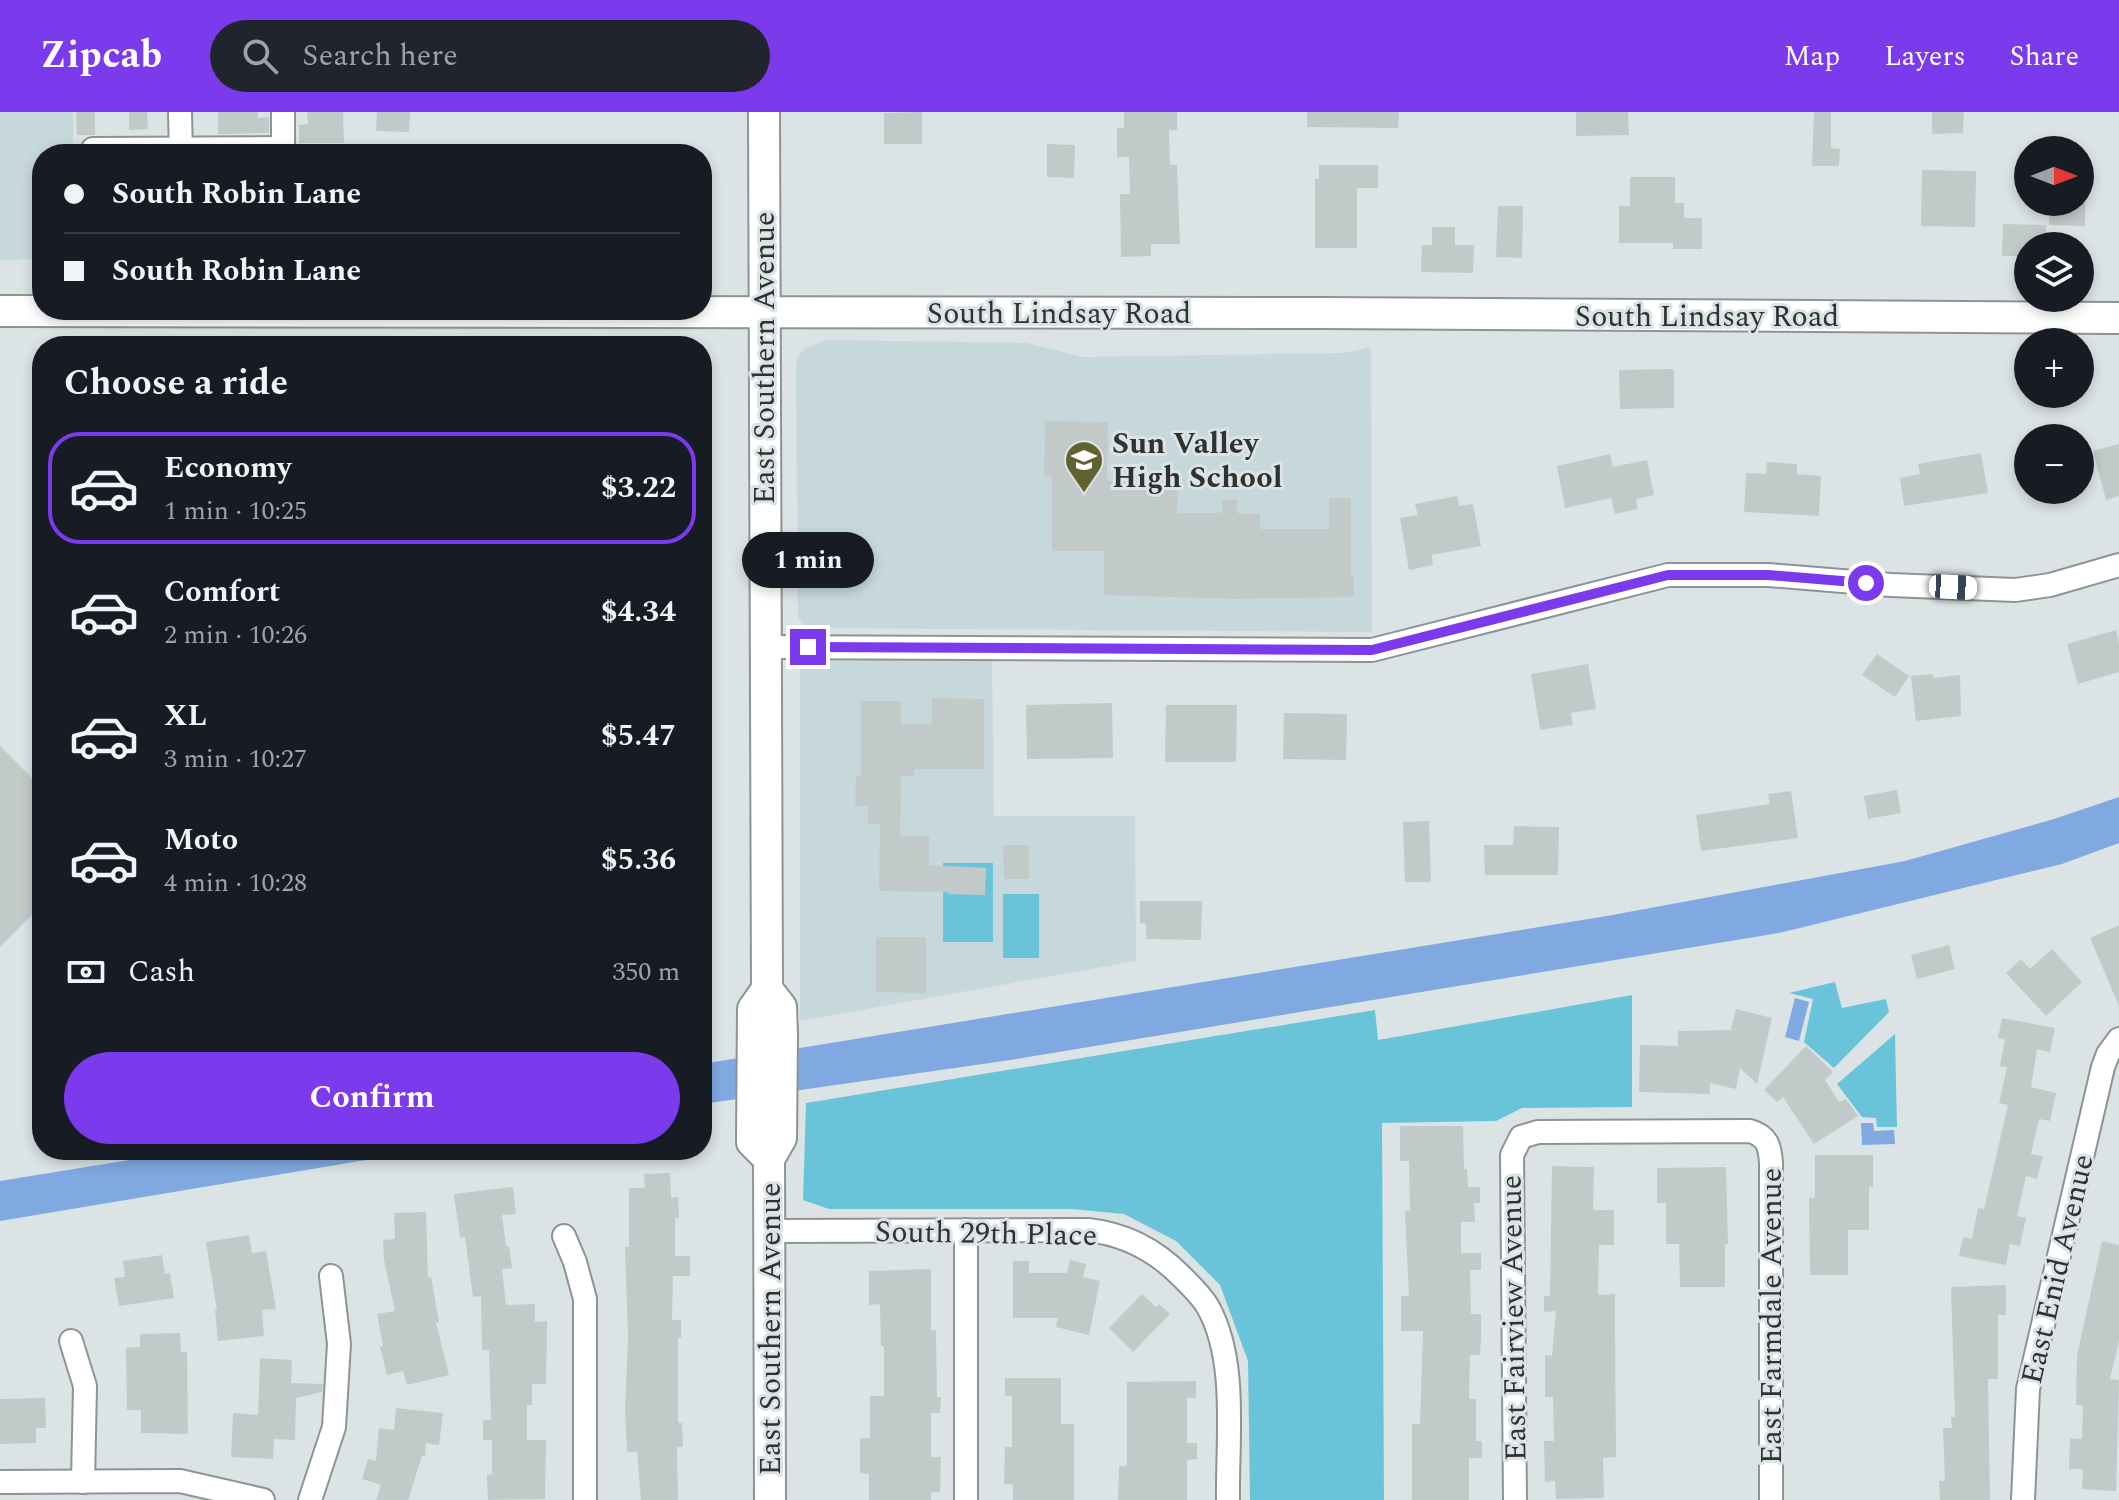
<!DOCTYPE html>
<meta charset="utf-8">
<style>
:root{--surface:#171b24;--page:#20242c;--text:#f1f3f6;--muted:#9ea1a6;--line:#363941;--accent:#7c3aed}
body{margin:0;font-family:Spectral,serif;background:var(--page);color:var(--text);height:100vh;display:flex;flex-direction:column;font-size:30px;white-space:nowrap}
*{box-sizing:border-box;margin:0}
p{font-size:26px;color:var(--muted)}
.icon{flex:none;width:44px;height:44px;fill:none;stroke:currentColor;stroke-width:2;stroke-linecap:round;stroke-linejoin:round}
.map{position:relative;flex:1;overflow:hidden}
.drawer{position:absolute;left:32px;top:224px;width:680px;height:824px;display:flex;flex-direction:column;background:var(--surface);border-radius:32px;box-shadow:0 4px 12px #0003}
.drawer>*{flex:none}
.banner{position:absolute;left:32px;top:32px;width:680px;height:176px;border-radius:32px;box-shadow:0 4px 12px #0003;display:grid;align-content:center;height:176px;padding:0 32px;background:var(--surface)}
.needle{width:52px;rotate:90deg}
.controls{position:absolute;left:2014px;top:24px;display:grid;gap:16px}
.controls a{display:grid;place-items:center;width:80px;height:80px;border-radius:50%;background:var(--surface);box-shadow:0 4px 12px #0003;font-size:40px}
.end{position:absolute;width:36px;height:36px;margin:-18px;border:10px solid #7c3aed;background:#fff;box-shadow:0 0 0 4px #fff}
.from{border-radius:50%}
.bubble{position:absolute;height:56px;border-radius:28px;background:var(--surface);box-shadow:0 4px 12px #0003;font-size:26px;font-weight:700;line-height:56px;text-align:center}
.car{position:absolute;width:24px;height:48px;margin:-24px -12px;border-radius:10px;box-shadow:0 0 6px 2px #0007;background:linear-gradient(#fff 24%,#345 0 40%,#fff 0 76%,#345 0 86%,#fff 0)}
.banner b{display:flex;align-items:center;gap:28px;height:76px;font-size:30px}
.banner b+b{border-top:2px solid var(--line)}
.banner i{width:20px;height:20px;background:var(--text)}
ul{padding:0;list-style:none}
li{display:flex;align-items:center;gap:24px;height:112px;margin:0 16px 12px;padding:0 16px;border:4px solid transparent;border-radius:32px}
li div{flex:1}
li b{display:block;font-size:30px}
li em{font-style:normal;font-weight:700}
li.selected{border-color:var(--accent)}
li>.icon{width:72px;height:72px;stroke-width:1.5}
h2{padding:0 32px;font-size:36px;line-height:96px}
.pay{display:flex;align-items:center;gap:20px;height:88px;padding:0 32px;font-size:30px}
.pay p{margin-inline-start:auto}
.button{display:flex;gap:16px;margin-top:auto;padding:16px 32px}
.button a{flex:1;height:92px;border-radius:48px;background:var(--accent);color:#fff;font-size:32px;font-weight:700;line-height:92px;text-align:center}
header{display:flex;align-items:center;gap:48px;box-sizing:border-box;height:112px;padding:0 40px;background:var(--accent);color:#fff}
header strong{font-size:38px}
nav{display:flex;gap:44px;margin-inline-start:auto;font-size:28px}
.search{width:560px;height:72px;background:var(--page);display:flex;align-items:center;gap:20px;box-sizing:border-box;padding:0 28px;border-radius:44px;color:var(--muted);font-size:30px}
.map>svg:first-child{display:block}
</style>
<header>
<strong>Zipcab</strong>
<div class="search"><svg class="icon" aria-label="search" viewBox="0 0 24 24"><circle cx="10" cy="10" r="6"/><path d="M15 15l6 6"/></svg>Search here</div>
<nav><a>Map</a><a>Layers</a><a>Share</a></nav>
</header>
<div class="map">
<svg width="2119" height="1388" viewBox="0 0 2119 1388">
<rect width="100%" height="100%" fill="#dbe3e5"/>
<g fill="#c7d8dc">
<path d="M0,0H73V42H42V147L0,148Z"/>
<path d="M825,228L1027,231L1083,245L1343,241L1371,235L1372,520L807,516L798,505L796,258L797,246L804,237Z"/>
<path d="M816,548L992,549L994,704H1135L1136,849L800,909V559L802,553Z"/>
</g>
<g fill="#6ac4d9">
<rect x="943" y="751" width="50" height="79"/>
<rect x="1003" y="782" width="36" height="64"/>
<path d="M1835,870L1842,896L1886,887L1889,900L1834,956L1804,930L1813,887L1789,881Z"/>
<path d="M1632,883V995L1522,996L1496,1009L1382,1011L1384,1388H1250L1248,1249L1220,1173L1176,1129L1124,1102L1072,1097H829L803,1088L806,991L1375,898L1378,928Z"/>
<path d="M1895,922L1897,1015H1877L1876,1006L1862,1005L1837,972Z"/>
</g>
<g fill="#80a9e1">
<path d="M2119,685V731L2062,752L1779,821L1004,949L702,992V952L1607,804L1905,749L2054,707Z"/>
<path d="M1795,886L1809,890L1799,929L1785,925Z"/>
<path d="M1861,1011H1873L1874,1019L1894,1018L1895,1032L1862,1033Z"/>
<path d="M191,1038H426L0,1109V1069Z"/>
</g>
<g fill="#c2cac9">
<path d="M76,0H95V23H77Z"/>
<path d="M129,0H147L148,17L129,18Z"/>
<path d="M218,0H258V6L269,5V21L218,22Z"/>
<path d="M307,0H343L344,31H299V13L308,12Z"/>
<path d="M377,0H410L409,20L376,19Z"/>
<path d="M922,0V32H884V1Z"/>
<path d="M1124,0H1177V18H1169L1170,53H1177L1180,132H1151V144L1121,145L1120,82H1130L1129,45H1117V16H1124Z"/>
<path d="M1307,0H1399L1398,16L1307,15Z"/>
<path d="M1576,0H1628L1629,23L1576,24Z"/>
<path d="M1814,0H1831V36L1840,37L1839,54H1812Z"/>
<path d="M1932,0H1964L1963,21L1932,22Z"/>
<path d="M1047,32L1075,33L1074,66L1047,65Z"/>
<path d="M1319,53H1378V76H1357V136H1315V67H1319Z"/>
<path d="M1922,58L1976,59L1975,115L1921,114Z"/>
<path d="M1630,65H1675V91H1684V106H1702V137H1673V131H1619V94H1630Z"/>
<path d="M2049,90H2085V114L2049,113Z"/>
<path d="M1498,94H1523L1522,146L1496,145Z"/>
<path d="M2003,112L2046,113V134H2028V144H2002Z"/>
<path d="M1432,115H1455V133H1474L1473,161L1421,160L1422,133H1432Z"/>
<path d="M1674,257V296L1620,297L1619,258Z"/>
<path d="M1045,309L1108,310L1107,369H1178L1177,401H1218L1222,400V388H1237V400L1240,402H1260V417H1329V386H1351V463H1354V485L1234,487L1104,483V439H1052V364H1044Z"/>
<path d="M2119,332V384L2106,388L2093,339Z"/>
<path d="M1981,341L1988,381L1904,394L1900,366L1920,362L1918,352Z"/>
<path d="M1610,342L1613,355L1647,348L1654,383L1636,387L1638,397L1615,402L1611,386L1565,396L1557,354Z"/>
<path d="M1767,350L1797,352V362L1821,364L1819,404L1744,400L1746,361L1766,362Z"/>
<path d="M1457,384L1459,394L1473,392L1481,434L1432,443L1433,453L1409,458L1400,406L1418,403L1415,392Z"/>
<path d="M2116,518L2119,531V560L2078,572L2067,532Z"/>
<path d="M1877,542L1909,564L1895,585L1862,563Z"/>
<path d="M1588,552L1596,597L1571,601L1573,613L1540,618L1531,562Z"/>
<path d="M1933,562V566L1960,563L1961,604L1916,609L1911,564Z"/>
<path d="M932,586L984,587V657H914V664H901L900,724H929V753L986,756L985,783L948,782V780L879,779L880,712H868V694H855L856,664H861V589H901V612H932Z"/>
<path d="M1112,591L1113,646L1027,647L1026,593Z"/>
<path d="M1166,593H1237L1236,650H1165Z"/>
<path d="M1284,601L1347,602L1346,648L1283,647Z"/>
<path d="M0,634L42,676V793L0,835Z"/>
<path d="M1897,678L1901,701L1868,707L1864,684Z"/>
<path d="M1791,679L1798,726L1701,739L1696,703L1770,692L1768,682Z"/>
<path d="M1429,709L1431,770H1405L1403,710Z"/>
<path d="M1514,714L1559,715L1558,763H1485L1484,733H1513Z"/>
<path d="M1003,733H1029V767H1004Z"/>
<path d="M1140,789H1202L1201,828L1146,827V812L1140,811Z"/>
<path d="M2119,813V894L2090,826Z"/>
<path d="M876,825H926V881L876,880Z"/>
<path d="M1949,833L1955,857L1917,867L1911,843Z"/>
<path d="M2052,837L2082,870L2046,904L2006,861L2021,847L2030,857Z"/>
<path d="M1736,897L1772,906L1757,972L1740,956L1736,977L1710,971V982L1639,980L1640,933L1678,934V919L1731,918Z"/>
<path d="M2002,906L2055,916L2050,940L2037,937L2031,975L2056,981L2050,1009L2039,1007L2031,1042L2043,1044L2037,1067L2026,1064L2017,1104L2026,1106L2020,1134L2010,1132L2006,1153L1959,1144L1963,1125L1972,1127L1978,1096L1984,1097L2008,993L1999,991L2007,955L2000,954L2005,927L1998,926Z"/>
<path d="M1806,934L1833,960L1825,968L1839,990L1846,987L1858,1004L1814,1032L1783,985L1777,990L1764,978Z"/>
<path d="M1400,1014H1463L1464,1057H1467L1468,1075H1480V1091H1474L1475,1110H1461V1141H1481V1158H1470L1471,1202H1481V1227L1480,1243H1470L1469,1287H1476V1329H1482V1346H1469V1388H1412V1312H1420L1423,1219H1401V1184H1409L1405,1099H1410L1409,1049H1400Z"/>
<path d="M1815,1043H1873V1075H1869V1118H1848V1163H1810L1809,1086H1815Z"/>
<path d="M1552,1054L1594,1055L1593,1098H1614V1133H1599L1598,1183L1615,1182V1218L1616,1345L1603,1346L1604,1386L1556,1387L1555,1369L1545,1370L1544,1329H1554L1553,1285H1545V1243L1552,1244L1556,1199L1544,1200V1184H1550Z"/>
<path d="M1726,1055L1728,1132H1725V1175H1680L1679,1132H1666V1091H1657V1056Z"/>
<path d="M670,1061L671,1086L678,1085L679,1106H675V1144H690V1164H673L672,1208H681V1226H678V1311H682L683,1335H677L678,1388H641L637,1340H627L625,1298L628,1225L625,1135H629V1076H645L644,1062Z"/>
<path d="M513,1075L516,1102L502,1103L506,1134H509L512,1156L502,1157L506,1193L535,1192V1210L547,1209L546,1272H532V1293H527V1328H546L545,1387L488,1388L487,1363L492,1362V1328H483V1308H491L489,1238H482L481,1184L473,1185L465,1125L460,1126L454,1082Z"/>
<path d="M426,1100L428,1166L431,1165L439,1210L436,1211L449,1263L407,1273L403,1259L387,1263L380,1235L383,1234L377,1202L395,1199L384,1148L383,1128L395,1127L394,1101Z"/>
<path d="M249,1123L252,1141L266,1139L276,1197L262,1198L264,1224L218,1229L215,1198H217L206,1130Z"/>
<path d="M2102,1129L2119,1133V1229L2110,1267L2119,1268L2116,1379L2082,1377L2083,1357H2069L2070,1326L2082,1327L2083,1293H2076L2077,1244Z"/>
<path d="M162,1143L165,1162L170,1161L174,1186L119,1194L114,1166L125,1165L123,1149Z"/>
<path d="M1070,1148L1086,1152L1083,1165L1100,1169L1089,1223L1056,1215L1058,1206H1013V1149H1029V1161H1067Z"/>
<path d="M931,1157V1218H936L937,1285H941L940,1301H931V1345H941L940,1380H931V1388H869V1362L860,1361V1326H870V1284H884V1234H881L880,1192L869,1193V1159Z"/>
<path d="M2006,1173V1203H1998V1267H1988L1990,1388H1940L1939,1369H1945L1943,1316H1952L1951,1305H1955L1951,1175Z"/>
<path d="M1142,1182L1156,1195L1159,1192L1170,1202L1133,1240L1109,1216Z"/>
<path d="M180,1221L181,1240H187L188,1322L141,1321V1298H127L126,1236L140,1235V1222Z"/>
<path d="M260,1246L292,1248L291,1271L323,1272L322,1280L296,1286L295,1328L274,1327L273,1347L231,1345L233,1301L258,1303Z"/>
<path d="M1005,1266H1061V1312H1074V1388H1013V1372H1004L1005,1335H1012V1284H1005Z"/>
<path d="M1196,1269V1286H1187V1331H1197V1347L1187,1348V1388H1118L1119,1354H1127V1270Z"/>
<path d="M45,1286L46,1316H36V1331L0,1332V1287Z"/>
<path d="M396,1296L443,1301L439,1333L426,1331L425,1344H422L408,1388H376L381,1373L362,1367L368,1347L376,1349L379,1316L394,1318Z"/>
</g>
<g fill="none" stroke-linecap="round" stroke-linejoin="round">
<g stroke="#8d9496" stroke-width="26">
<g id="minor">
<path d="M180,0L181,42"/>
<path d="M93,37L283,36"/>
<path d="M283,42V0"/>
<path d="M764,535L1372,538L1668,463H1768L1891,473L2015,478L2050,473L2119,453"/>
<path d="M966,1118V1388"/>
<path d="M769,1119L1088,1118C1125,1122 1154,1137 1180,1163C1190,1173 1201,1183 1208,1195C1238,1249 1227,1327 1228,1388"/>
<path d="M564,1124L575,1150L585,1187V1388"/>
<path d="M71,1229L85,1274L83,1370"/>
<path d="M0,1370L180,1369L263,1388"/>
<path d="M310,1388L334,1315L339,1232L331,1164"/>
<path d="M1515,1388L1512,1043L1521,1025L1538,1020L1750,1019C1767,1024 1770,1034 1771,1051V1388"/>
<path d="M2023,1388L2028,1277L2103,955L2108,942L2119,927"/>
</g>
</g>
<g stroke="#8d9496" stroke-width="34">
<g id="secondary">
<path d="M764,0L767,877L753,897L752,1030L769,1047"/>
<path d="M0,199L1323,201L2119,206"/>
<path d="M767,877L781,895L782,923L781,1026L769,1047L770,1388"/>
</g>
</g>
<use href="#minor" stroke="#fff" stroke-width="22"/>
<use href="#secondary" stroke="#fff" stroke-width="30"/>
</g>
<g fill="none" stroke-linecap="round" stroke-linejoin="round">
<path stroke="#7c3aed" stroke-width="10" d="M808,535L1372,538L1668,463H1768L1866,471"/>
</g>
<defs>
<g id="school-pin" transform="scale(2)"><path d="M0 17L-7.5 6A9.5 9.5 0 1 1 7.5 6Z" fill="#61622f" stroke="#dbe3e5"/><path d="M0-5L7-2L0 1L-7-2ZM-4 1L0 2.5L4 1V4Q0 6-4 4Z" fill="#fff"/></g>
</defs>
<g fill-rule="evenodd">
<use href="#school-pin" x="1084" y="348"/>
</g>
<g text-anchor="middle" stroke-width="6" stroke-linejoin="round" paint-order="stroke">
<g font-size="30" fill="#2f3233" stroke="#dbe3e5">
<text x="1059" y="211">South Lindsay Road</text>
<text x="1707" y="214">South Lindsay Road</text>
<text transform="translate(764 246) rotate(-90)" y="10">East Southern Avenue</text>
<text transform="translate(986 1121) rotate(1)" y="10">South 29th Place</text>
<text transform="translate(2057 1157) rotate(-77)" y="10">East Enid Avenue</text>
<text transform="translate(1771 1204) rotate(-90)" y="10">East Farmdale Avenue</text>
<text transform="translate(1513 1206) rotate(-91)" y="10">East Fairview Avenue</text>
<text transform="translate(770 1217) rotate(-90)" y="10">East Southern Avenue</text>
</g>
<g font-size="30" font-weight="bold" fill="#2f3233" stroke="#dbe3e5" text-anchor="start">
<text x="1112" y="341">Sun Valley<tspan x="1112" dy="34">High School</tspan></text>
</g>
</g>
</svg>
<div class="controls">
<a><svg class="needle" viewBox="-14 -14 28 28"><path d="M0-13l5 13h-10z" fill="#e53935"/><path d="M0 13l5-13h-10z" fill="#9ea1a6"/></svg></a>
<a><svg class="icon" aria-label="layers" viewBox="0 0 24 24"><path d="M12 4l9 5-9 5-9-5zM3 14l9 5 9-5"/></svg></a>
<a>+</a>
<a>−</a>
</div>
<i class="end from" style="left:1866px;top:471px"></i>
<i class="end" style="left:808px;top:535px"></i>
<div class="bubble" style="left:742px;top:420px;width:132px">1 min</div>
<i class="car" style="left:1953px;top:475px;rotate:93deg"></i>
<div class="banner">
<b><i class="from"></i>South Robin Lane</b>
<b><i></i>South Robin Lane</b>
</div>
<section class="drawer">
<h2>Choose a ride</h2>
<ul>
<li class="selected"><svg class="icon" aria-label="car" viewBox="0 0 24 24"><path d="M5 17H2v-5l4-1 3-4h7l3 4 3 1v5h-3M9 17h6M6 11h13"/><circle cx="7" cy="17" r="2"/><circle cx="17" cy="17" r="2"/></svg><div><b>Economy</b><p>1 min · 10:25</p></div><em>$3.22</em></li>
<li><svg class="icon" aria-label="car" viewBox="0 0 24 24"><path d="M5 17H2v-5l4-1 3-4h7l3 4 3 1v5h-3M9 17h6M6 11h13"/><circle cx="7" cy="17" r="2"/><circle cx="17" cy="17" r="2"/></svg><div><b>Comfort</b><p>2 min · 10:26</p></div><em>$4.34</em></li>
<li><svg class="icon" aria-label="car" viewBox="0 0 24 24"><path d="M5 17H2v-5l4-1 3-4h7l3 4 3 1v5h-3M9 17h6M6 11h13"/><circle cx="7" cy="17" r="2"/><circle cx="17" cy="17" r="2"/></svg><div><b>XL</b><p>3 min · 10:27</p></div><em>$5.47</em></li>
<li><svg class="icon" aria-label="car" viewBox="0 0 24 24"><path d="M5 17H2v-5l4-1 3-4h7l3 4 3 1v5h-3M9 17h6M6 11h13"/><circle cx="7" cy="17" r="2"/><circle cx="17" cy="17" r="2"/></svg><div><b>Moto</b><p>4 min · 10:28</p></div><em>$5.36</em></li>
</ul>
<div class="pay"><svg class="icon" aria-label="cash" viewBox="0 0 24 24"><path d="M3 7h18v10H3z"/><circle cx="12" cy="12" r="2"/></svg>Cash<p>350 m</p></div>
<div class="button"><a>Confirm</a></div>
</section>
</div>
